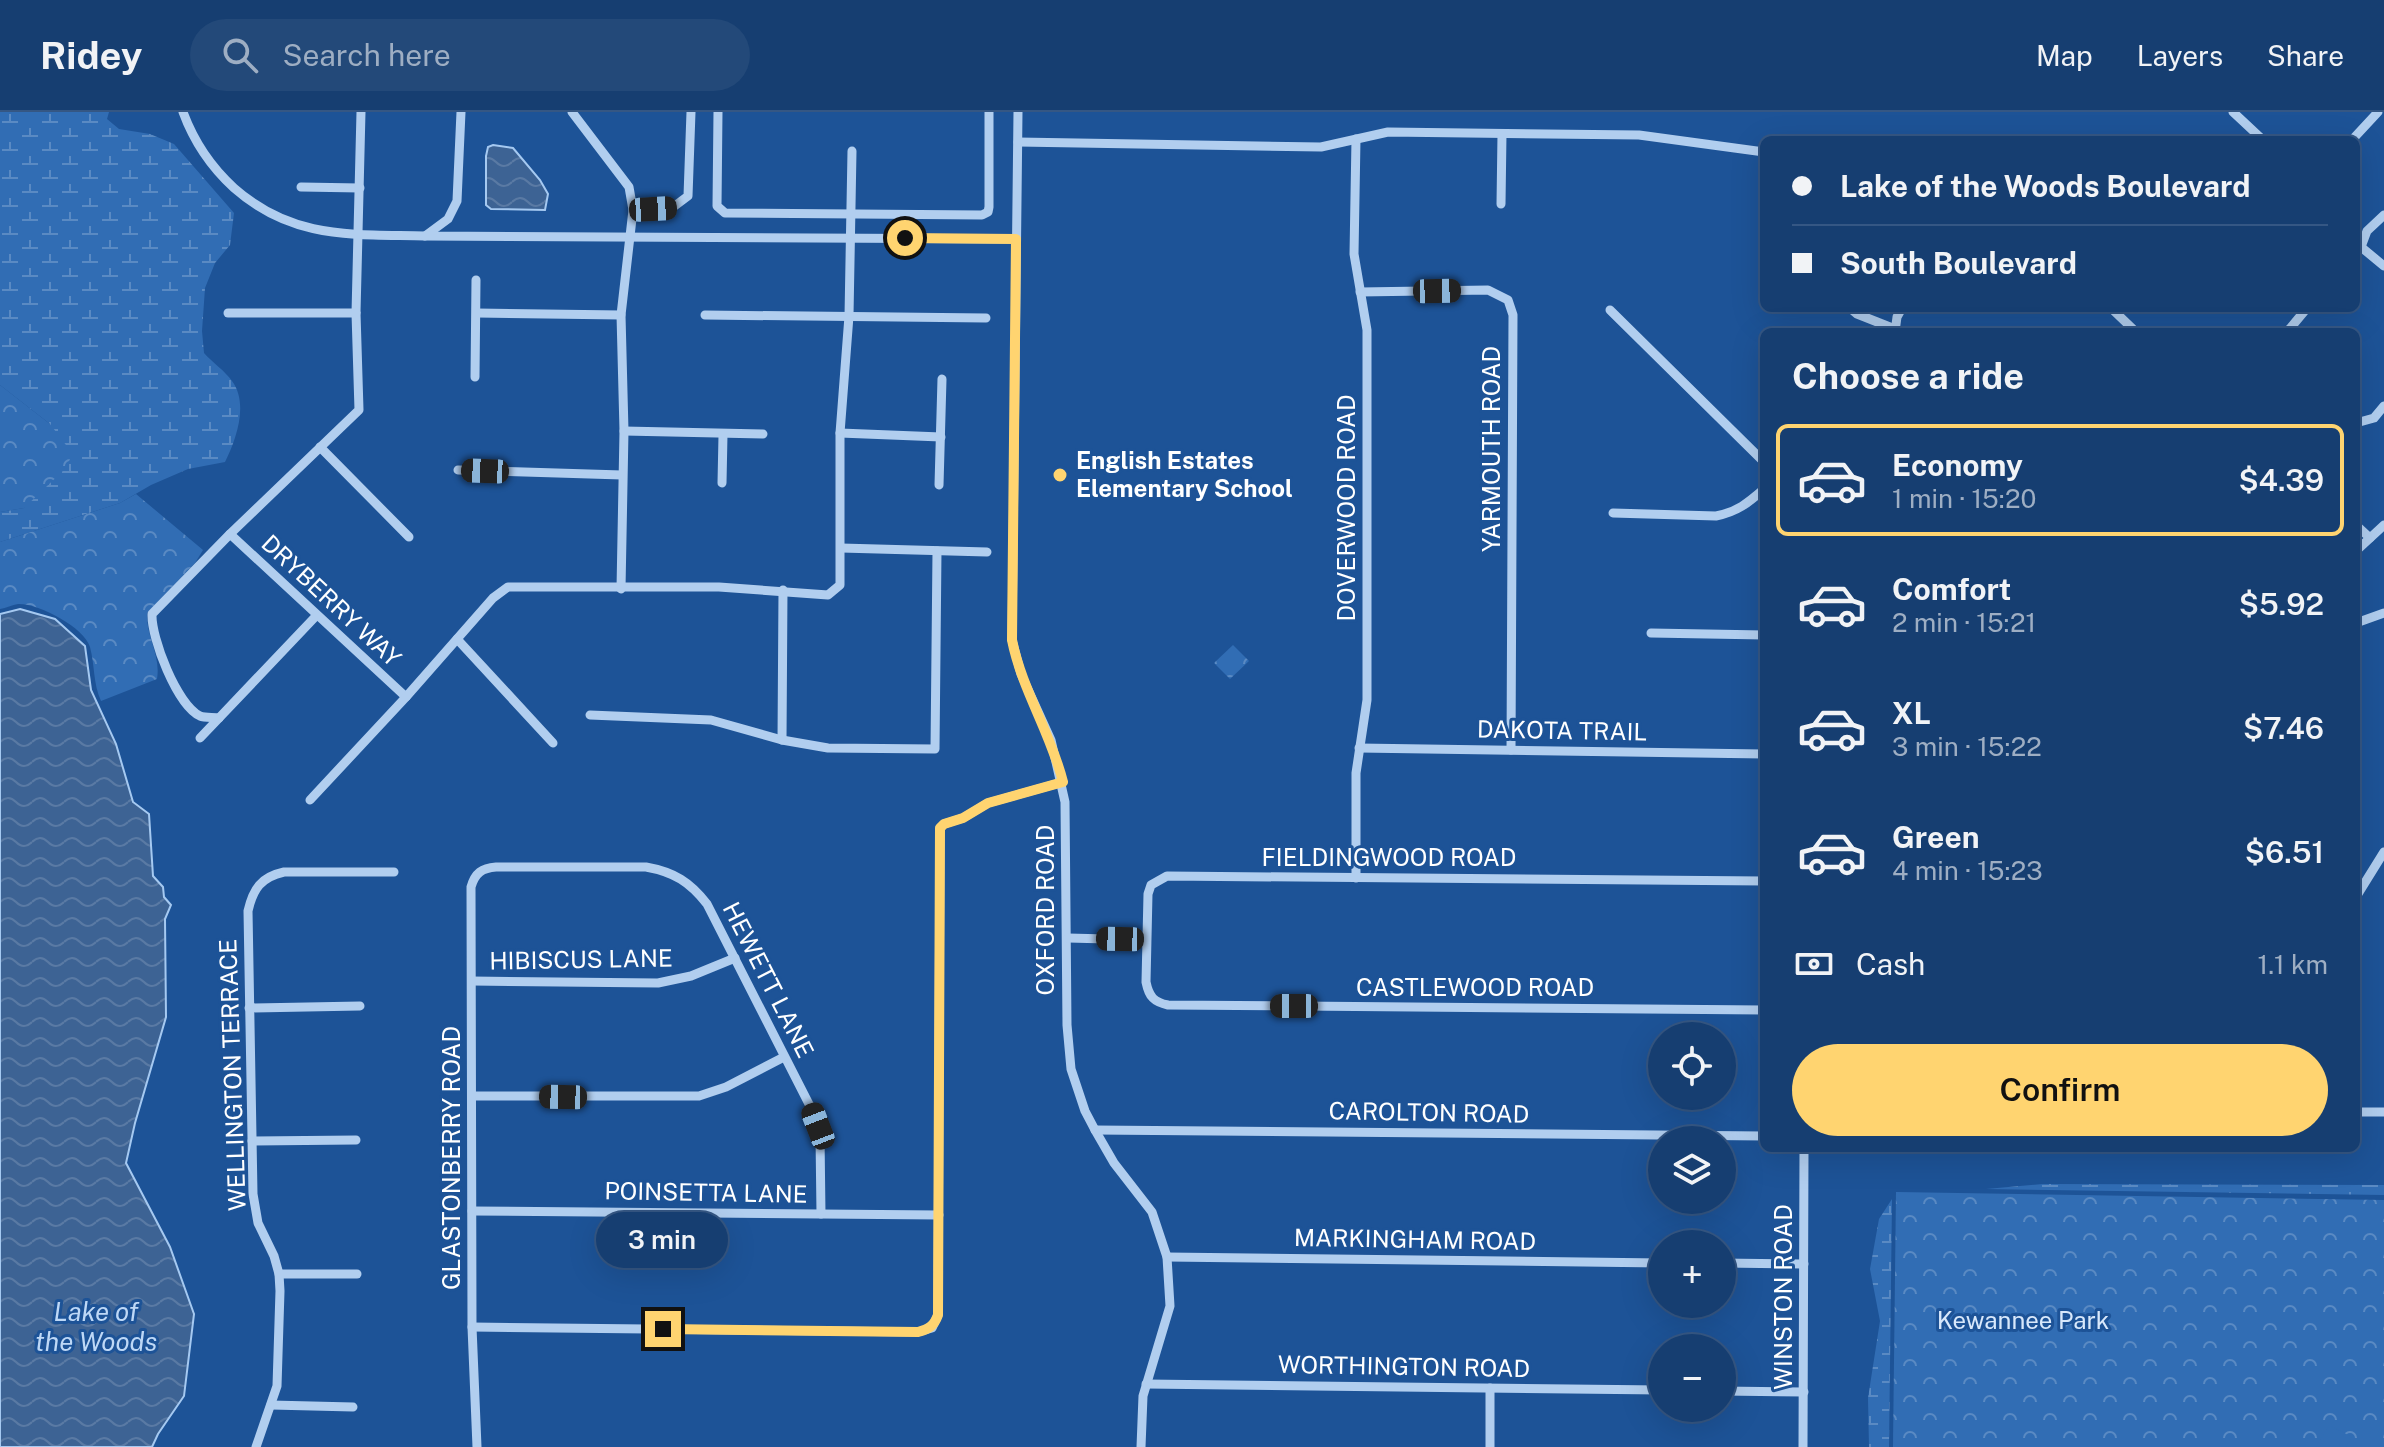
<!DOCTYPE html>
<meta charset="utf-8">
<style>
:root{--surface:#163e71;--page:#234979;--text:#f1f3f6;--muted:#9eaec3;--line:#355784;--accent:#ffd470}
body{margin:0;font-family:"Public Sans",sans-serif;background:var(--page);color:var(--text);height:100vh;display:flex;flex-direction:column;font-size:30px;white-space:nowrap}
*{box-sizing:border-box;margin:0}
p{font-size:26px;color:var(--muted)}
.icon{flex:none;width:44px;height:44px;fill:none;stroke:currentColor;stroke-width:2;stroke-linecap:round;stroke-linejoin:round}
.map{position:relative;flex:1;overflow:hidden}
.panel{position:absolute;left:1760px;top:216px;width:600px;height:824px;display:flex;flex-direction:column;background:var(--surface);border-radius:12px;box-shadow:0 8px 32px #0002,0 0 0 2px var(--line)}
.panel>*{flex:none}
.banner{position:absolute;left:1760px;top:24px;width:600px;height:176px;border-radius:12px;box-shadow:0 8px 32px #0002,0 0 0 2px var(--line);display:grid;align-content:center;height:176px;padding:0 32px;background:var(--surface)}
.tools{position:absolute;left:1648px;top:910px;display:grid;gap:16px}
.tools a{display:grid;place-items:center;width:88px;height:88px;border-radius:50%;background:var(--surface);box-shadow:0 8px 32px #0002,0 0 0 2px var(--line);font-size:40px}
.end{position:absolute;width:36px;height:36px;margin:-18px;border:10px solid #ffd470;background:#111;box-shadow:0 0 0 4px #111}
.from{border-radius:50%}
.bubble{position:absolute;height:56px;border-radius:28px;background:var(--surface);box-shadow:0 8px 32px #0002,0 0 0 2px var(--line);font-size:26px;font-weight:600;line-height:56px;text-align:center}
.car{position:absolute;width:24px;height:48px;margin:-24px -12px;border-radius:10px;box-shadow:0 0 6px 2px #0007;background:linear-gradient(#222 24%,#8ab4d8 0 40%,#222 0 76%,#8ab4d8 0 86%,#222 0)}
.banner b{display:flex;align-items:center;gap:28px;height:76px;font-size:30px}
.banner b+b{border-top:2px solid var(--line)}
.banner i{width:20px;height:20px;background:var(--text)}
ul{padding:0;list-style:none}
li{display:flex;align-items:center;gap:24px;height:112px;margin:0 16px 12px;padding:0 16px;border:4px solid transparent;border-radius:12px}
li div{flex:1}
li b{display:block;font-size:30px}
li em{font-style:normal;font-weight:600}
li.selected{border-color:var(--accent)}
li>.icon{width:72px;height:72px;stroke-width:1.5}
h2{padding:0 32px;font-size:36px;line-height:96px}
.pay{display:flex;align-items:center;gap:20px;height:88px;padding:0 32px;font-size:30px}
.pay p{margin-inline-start:auto}
.cta{display:flex;gap:16px;margin-top:auto;padding:16px 32px}
.cta a{flex:1;height:92px;border-radius:48px;background:var(--accent);color:#111;font-size:32px;font-weight:600;line-height:92px;text-align:center}
header{display:flex;align-items:center;gap:48px;box-sizing:border-box;height:112px;padding:0 40px;background:var(--surface);border-bottom:2px solid var(--line)}
header strong{font-size:38px}
nav{display:flex;gap:44px;margin-inline-start:auto;font-size:28px}
.search{width:560px;height:72px;background:var(--page);display:flex;align-items:center;gap:20px;box-sizing:border-box;padding:0 28px;border-radius:44px;color:var(--muted);font-size:30px}
.map>svg:first-child{display:block}
</style>
<header>
<strong>Ridey</strong>
<div class="search"><svg class="icon" aria-label="search" viewBox="0 0 24 24"><circle cx="10" cy="10" r="6"/><path d="M15 15l6 6"/></svg>Search here</div>
<nav><a>Map</a><a>Layers</a><a>Share</a></nav>
</header>
<div class="map">
<svg width="2384" height="1335" viewBox="0 0 2384 1335">
<defs>
<pattern id="wetland-marsh" width="20" height="14" patternUnits="userSpaceOnUse" patternTransform="scale(2)"><rect width="20" height="14" fill="#316db4"/><path d="M1 5h8M5 5V1M11 12h8M15 12V8" fill="none" stroke="#5a8ac3"/></pattern>
<pattern id="park-crowns" width="20" height="18" patternUnits="userSpaceOnUse" patternTransform="scale(2)"><rect width="20" height="18" fill="#316db4"/><path d="M2 6a3 3 0 1 1 6 0M12 15a3 3 0 1 1 6 0" fill="none" stroke="#5a8ac3"/></pattern>
<pattern id="water-waves" width="16" height="10" patternUnits="userSpaceOnUse" patternTransform="scale(2)"><rect width="16" height="10" fill="#3d6394"/><path d="M0 5q4-4 8 0t8 0" fill="none" stroke="#5a7aa4"/></pattern>
</defs>
<rect width="100%" height="100%" fill="#1d5397"/>
<g fill="url(#wetland-marsh)">
<path d="M0,0H109L107,7L119,17L150,22L174,32L234,101L230,133L215,151L205,176L202,219L204,241C212,250 225,259 232,269C249,292 236,328 225,350L188,357L151,373L120,391L0,430V400L24,396L50,312L0,273Z"/>
<path d="M2043,1072L2384,1073V1083L1986,1077Z"/>
<path d="M1892,1087L1889,1335H1869L1868,1286L1880,1209L1870,1157L1879,1107Z"/>
</g>
<g fill="url(#park-crowns)">
<path d="M0,273L50,312L72,341L67,355L24,396L0,400Z"/>
<path d="M136,382L203,438L195,451L147,501C146,525 161,543 157,567L101,589C93,571 95,554 90,535C84,515 38,491 18,492C12,493 6,496 0,497V430L120,391Z"/>
<path d="M1233,533L1249,549L1230,567L1214,551Z"/>
<path d="M1896,1080L2384,1088V1335H1893Z"/>
</g>
<path fill="#316db4" d="M2329,1313L2352,1325L2346,1335H2316Z"/>
<g fill="url(#water-waves)" stroke="#a5c9f1" stroke-width="2">
<path d="M493,33L513,36L540,68L548,82L545,98L491,97L486,93V44L488,35Z"/>
<path d="M20,497L55,507L85,534L91,578L116,632L133,690L149,702L153,764L163,775L164,785L171,793L165,807L166,905L135,1011L126,1051L170,1135L194,1202L184,1284L158,1322L152,1335H0V502Z"/>
</g>
<g fill="none" stroke-linecap="round" stroke-linejoin="round">
<g stroke="#b1ceef" stroke-width="9">
<path d="M183,0C194,30 210,54 234,76C293,128 352,122 425,124L1016,127"/>
<path d="M572,0L629,75L633,98L621,203L624,319L621,477"/>
<path d="M718,0L717,94L725,101L982,103L988,100L989,95V0"/>
<path d="M1018,0L1012,528L1021,562L1051,628L1065,690L1067,913L1071,957L1085,999L1095,1018L1114,1051L1152,1100L1167,1145L1170,1194L1143,1284L1141,1335"/>
<path d="M2233,0L2263,28"/>
<path d="M1356,27L1354,142L1367,218V588L1356,661V766"/>
<path d="M2352,28L2378,0"/>
<path d="M1018,30L1321,35L1388,20L1639,23L1764,40"/>
<path d="M301,75L360,76"/>
<path d="M1501,92L1502,22"/>
<path d="M633,98L672,96L688,84L691,0"/>
<path d="M425,124L448,107L457,89L461,0"/>
<path d="M2361,135L2367,119L2384,103"/>
<path d="M2356,139L2361,135L2384,154"/>
<path d="M1360,180L1488,178L1508,188L1513,203L1511,638"/>
<path d="M1850,196L1857,202L1895,217"/>
<path d="M2111,196L2136,220"/>
<path d="M1610,198L1764,350"/>
<path d="M228,201H356"/>
<path d="M477,201L621,203"/>
<path d="M705,203L986,206"/>
<path d="M1895,220L1897,205L1902,196"/>
<path d="M2287,220L2307,196"/>
<path d="M475,265L476,168"/>
<path d="M2356,311L2374,306L2384,294"/>
<path d="M624,319L763,322"/>
<path d="M840,321L941,325"/>
<path d="M320,335L409,425"/>
<path d="M458,358L622,363"/>
<path d="M722,371L723,323"/>
<path d="M939,373L942,267"/>
<path d="M1613,401L1716,404C1737,400 1748,391 1764,377"/>
<path d="M2356,413L2370,426"/>
<path d="M230,422L406,585"/>
<path d="M841,436L987,440"/>
<path d="M2356,439L2384,413"/>
<path d="M2356,511L2384,501"/>
<path d="M1651,521L1764,523"/>
<path d="M457,527L553,631"/>
<path d="M590,603L711,608L782,628L828,636L935,637L937,439"/>
<path d="M219,606C214,605 205,606 200,604C177,593 151,526 152,502L230,422L359,298L356,201L361,0"/>
<path d="M200,626L316,504"/>
<path d="M782,628L783,478"/>
<path d="M1359,636L1764,642"/>
<path d="M310,688L406,585L493,486L508,475H719L828,483L840,473V321L849,204L852,39"/>
<path d="M1764,769L1167,764L1151,773L1148,782L1146,870C1149,885 1154,890 1168,893L1764,898"/>
<path d="M2356,785L2384,740"/>
<path d="M1068,826L1146,828"/>
<path d="M472,869L658,871L691,864L735,846"/>
<path d="M249,896L360,894"/>
<path d="M472,984H699L726,975L784,945"/>
<path d="M2356,1000H2384"/>
<path d="M1095,1018L1764,1024"/>
<path d="M252,1029L356,1028"/>
<path d="M472,1099L939,1103"/>
<path d="M1167,1145L1662,1151"/>
<path d="M1722,1151L1804,1152"/>
<path d="M279,1162H357"/>
<path d="M472,1215L918,1220L932,1216L938,1203L940,716L944,712L963,706L988,691L1063,670"/>
<path d="M1146,1272L1662,1278"/>
<path d="M1722,1279L1804,1280"/>
<path d="M271,1293L353,1295"/>
<path d="M256,1335L277,1274L280,1179L279,1162L274,1144L258,1111L253,1082L248,799C253,777 261,765 284,760H394"/>
<path d="M477,1335L472,1215L471,775C475,761 482,756 496,755H646C674,760 690,770 707,792L811,996L820,1024L821,1102"/>
<path d="M1490,1335V1276"/>
<path d="M1803,1335L1804,1036"/>
</g>
</g>
<g fill="none" stroke-linecap="round" stroke-linejoin="round">
<path stroke="#ffd470" stroke-width="10" d="M663,1217L918,1220C929,1217 934,1214 938,1203L940,716L944,712L963,706L988,691L1063,670C1051,621 1022,578 1012,528L1016,127L905,126"/>
</g>
<circle fill="#ffd470" stroke="#1d5397" stroke-width="3" cx="1060" cy="363" r="8"/>
<g text-anchor="middle" stroke-width="6" stroke-linejoin="round" paint-order="stroke">
<g font-size="24" fill="#fff" stroke="#1d5397">
<text transform="translate(1492 337) rotate(-90)" y="8">YARMOUTH ROAD</text>
<text transform="translate(1347 396) rotate(-90)" y="8">DOVERWOOD ROAD</text>
<text transform="translate(331 489) rotate(43)" y="8">DRYBERRY WAY</text>
<text transform="translate(1562 619) rotate(1)" y="8">DAKOTA TRAIL</text>
<text x="1389" y="754">FIELDINGWOOD ROAD</text>
<text transform="translate(1046 798) rotate(-90)" y="8">OXFORD ROAD</text>
<text transform="translate(581 848) rotate(-1)" y="8">HIBISCUS LANE</text>
<text transform="translate(768 868) rotate(63)" y="8">HEWETT LANE</text>
<text x="1475" y="884">CASTLEWOOD ROAD</text>
<text transform="translate(233 963) rotate(-92)" y="8">WELLINGTON TERRACE</text>
<text transform="translate(1429 1001) rotate(1)" y="8">CAROLTON ROAD</text>
<text transform="translate(452 1046) rotate(-90)" y="8">GLASTONBERRY ROAD</text>
<text transform="translate(706 1081) rotate(1)" y="8">POINSETTA LANE</text>
<text transform="translate(1415 1128) rotate(1)" y="8">MARKINGHAM ROAD</text>
<text transform="translate(1784 1185) rotate(-90)" y="8">WINSTON ROAD</text>
<text transform="translate(1404 1255) rotate(1)" y="8">WORTHINGTON ROAD</text>
</g>
<g font-size="24" font-weight="bold" fill="#fff" stroke="#1d5397" text-anchor="start">
<text x="1076" y="357">English Estates<tspan x="1076" dy="28">Elementary School</tspan></text>
</g>
<g font-size="24" fill="#d8e8fb" stroke="#1d5397">
<text x="2023" y="1217">Kewannee Park</text>
</g>
<g font-size="26" font-style="italic" fill="#bed8f6" stroke="#1d5397">
<text x="96" y="1209">Lake of<tspan x="96" dy="30">the Woods</tspan></text>
</g>
</g>
</svg>
<div class="tools">
<a><svg class="icon" aria-label="locate" viewBox="0 0 24 24"><circle cx="12" cy="12" r="6"/><path d="M12 2v4M12 18v4M2 12h4M18 12h4"/></svg></a>
<a><svg class="icon" aria-label="layers" viewBox="0 0 24 24"><path d="M12 4l9 5-9 5-9-5zM3 14l9 5 9-5"/></svg></a>
<a>+</a>
<a>−</a>
</div>
<i class="end from" style="left:905px;top:126px"></i>
<i class="end" style="left:663px;top:1217px"></i>
<div class="bubble" style="left:596px;top:1100px;width:132px">3 min</div>
<i class="car" style="left:653px;top:97px;rotate:87deg"></i>
<i class="car" style="left:1437px;top:179px;rotate:89deg"></i>
<i class="car" style="left:485px;top:359px;rotate:272deg"></i>
<i class="car" style="left:1120px;top:827px;rotate:271deg"></i>
<i class="car" style="left:1294px;top:894px;rotate:270deg"></i>
<i class="car" style="left:563px;top:985px;rotate:271deg"></i>
<i class="car" style="left:818px;top:1014px;rotate:339deg"></i>
<div class="banner">
<b><i class="from"></i>Lake of the Woods Boulevard</b>
<b><i></i>South Boulevard</b>
</div>
<section class="panel">
<h2>Choose a ride</h2>
<ul>
<li class="selected"><svg class="icon" aria-label="car" viewBox="0 0 24 24"><path d="M5 17H2v-5l4-1 3-4h7l3 4 3 1v5h-3M9 17h6M6 11h13"/><circle cx="7" cy="17" r="2"/><circle cx="17" cy="17" r="2"/></svg><div><b>Economy</b><p>1 min · 15:20</p></div><em>$4.39</em></li>
<li><svg class="icon" aria-label="car" viewBox="0 0 24 24"><path d="M5 17H2v-5l4-1 3-4h7l3 4 3 1v5h-3M9 17h6M6 11h13"/><circle cx="7" cy="17" r="2"/><circle cx="17" cy="17" r="2"/></svg><div><b>Comfort</b><p>2 min · 15:21</p></div><em>$5.92</em></li>
<li><svg class="icon" aria-label="car" viewBox="0 0 24 24"><path d="M5 17H2v-5l4-1 3-4h7l3 4 3 1v5h-3M9 17h6M6 11h13"/><circle cx="7" cy="17" r="2"/><circle cx="17" cy="17" r="2"/></svg><div><b>XL</b><p>3 min · 15:22</p></div><em>$7.46</em></li>
<li><svg class="icon" aria-label="car" viewBox="0 0 24 24"><path d="M5 17H2v-5l4-1 3-4h7l3 4 3 1v5h-3M9 17h6M6 11h13"/><circle cx="7" cy="17" r="2"/><circle cx="17" cy="17" r="2"/></svg><div><b>Green</b><p>4 min · 15:23</p></div><em>$6.51</em></li>
</ul>
<div class="pay"><svg class="icon" aria-label="cash" viewBox="0 0 24 24"><path d="M3 7h18v10H3z"/><circle cx="12" cy="12" r="2"/></svg>Cash<p>1.1 km</p></div>
<div class="cta"><a>Confirm</a></div>
</section>
</div>
